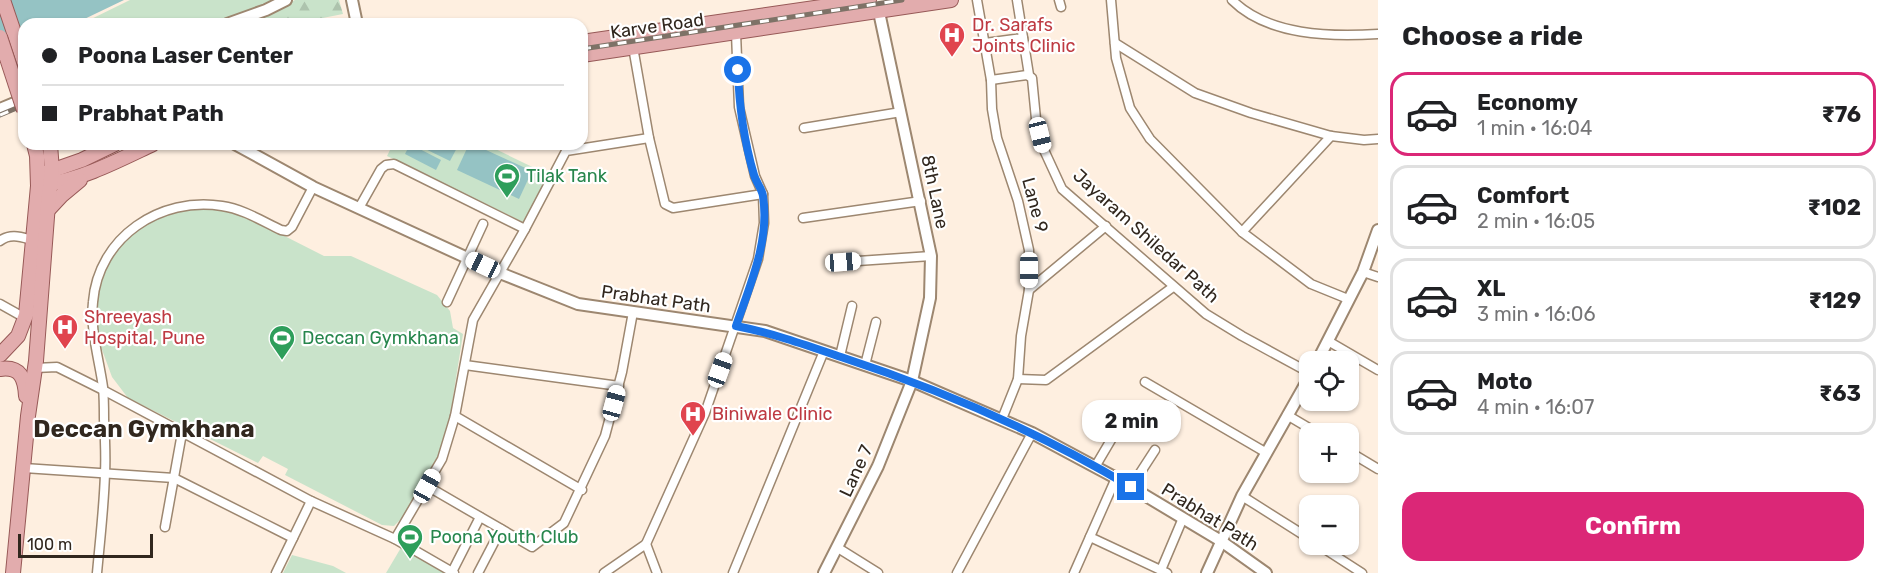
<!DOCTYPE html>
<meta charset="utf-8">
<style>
:root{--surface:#fff;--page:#f6f6f6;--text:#202124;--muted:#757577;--line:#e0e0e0;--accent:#db2777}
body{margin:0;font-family:Rubik,sans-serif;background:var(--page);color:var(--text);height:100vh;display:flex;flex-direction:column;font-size:22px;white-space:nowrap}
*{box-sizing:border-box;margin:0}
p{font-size:20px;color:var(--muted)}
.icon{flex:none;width:33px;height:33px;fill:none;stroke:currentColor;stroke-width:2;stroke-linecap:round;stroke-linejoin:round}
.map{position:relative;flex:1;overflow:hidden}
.details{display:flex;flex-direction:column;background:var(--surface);width:510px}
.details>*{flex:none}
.banner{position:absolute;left:18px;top:18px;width:570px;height:132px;border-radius:18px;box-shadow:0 2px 4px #0004;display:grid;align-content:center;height:132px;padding:0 24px;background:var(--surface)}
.fabs{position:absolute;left:1299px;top:351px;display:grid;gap:12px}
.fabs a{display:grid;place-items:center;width:60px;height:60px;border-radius:12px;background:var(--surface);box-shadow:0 2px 4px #0004;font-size:30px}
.scale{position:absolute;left:18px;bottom:15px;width:135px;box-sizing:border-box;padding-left:6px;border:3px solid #31271e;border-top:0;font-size:16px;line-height:21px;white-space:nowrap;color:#31271e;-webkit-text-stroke:4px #fff;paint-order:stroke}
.end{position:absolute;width:27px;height:27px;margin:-14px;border:8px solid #1a73e8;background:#fff;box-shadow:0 0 0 3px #fff}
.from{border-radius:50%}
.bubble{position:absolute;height:42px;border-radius:18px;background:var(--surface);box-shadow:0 2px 4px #0004;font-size:20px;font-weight:700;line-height:42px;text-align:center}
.car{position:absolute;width:18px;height:36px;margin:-18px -9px;border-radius:8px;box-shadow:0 0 4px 2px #0007;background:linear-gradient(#fff 24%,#345 0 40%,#fff 0 76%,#345 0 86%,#fff 0)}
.banner b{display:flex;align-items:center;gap:21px;height:57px;font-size:22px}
.banner b+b{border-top:2px solid var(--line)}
.banner i{width:15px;height:15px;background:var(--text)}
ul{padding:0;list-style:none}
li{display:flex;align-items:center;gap:18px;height:84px;margin:0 12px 9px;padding:0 12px;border:3px solid var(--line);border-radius:18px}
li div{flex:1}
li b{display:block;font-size:22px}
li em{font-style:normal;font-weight:700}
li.active{border-color:var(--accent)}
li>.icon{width:54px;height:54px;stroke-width:1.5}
h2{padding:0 24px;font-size:27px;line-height:72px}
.button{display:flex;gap:12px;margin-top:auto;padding:12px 24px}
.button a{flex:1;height:69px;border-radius:18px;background:var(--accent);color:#fff;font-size:24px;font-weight:700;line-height:69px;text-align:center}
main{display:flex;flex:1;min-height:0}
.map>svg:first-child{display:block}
</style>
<main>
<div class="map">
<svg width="1378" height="573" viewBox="0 0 1378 573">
<defs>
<pattern id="forest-firs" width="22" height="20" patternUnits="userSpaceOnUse" patternTransform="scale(1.5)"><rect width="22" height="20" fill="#c9e3ca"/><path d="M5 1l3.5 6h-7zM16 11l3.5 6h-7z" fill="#adc3ad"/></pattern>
</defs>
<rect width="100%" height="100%" fill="#feefe0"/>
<g fill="#c9e3ca">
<path d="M130,0H276L217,24H81Z"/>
<path d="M393,144H485L549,175L525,223L387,156Z"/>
<path d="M191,207L233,210L324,256H351L437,295L450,311L453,328L463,334L450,416L439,454L402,518L394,526L382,525L285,475L288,469L263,456L258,463L128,398L112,377L97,336L95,326L97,286L114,250L144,223Z"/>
<path d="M402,546L449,573H386Z"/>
<path d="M292,555L333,566L346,573H283Z"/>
</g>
<path fill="url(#forest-firs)" d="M295,0H339L343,14L292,24H245Z"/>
<g fill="#95c3c4">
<path d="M0,0H124L74,24H24V45L0,55Z"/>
<path d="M410,144L441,160L436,170L405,154Z"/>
<path d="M415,144H459L450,161Z"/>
<path d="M469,144H473L532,171L519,199L457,170Z"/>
</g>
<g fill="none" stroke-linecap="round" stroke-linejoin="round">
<g stroke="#9d8770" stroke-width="11">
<g id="minor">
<path d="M977,0L991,80L992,109L997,138L1018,201L1029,250V290L1021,336L1018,379L1002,419"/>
<path d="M1017,0L1029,75"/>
<path d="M1059,0L1061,7"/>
<path d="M1111,0L1116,58L1130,108L1150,139L1242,232L1311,284L1348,299"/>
<path d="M1232,0C1268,36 1331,37 1378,34"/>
<path d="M985,43L1023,38"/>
<path d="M1115,43L1195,93L1251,113L1331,136L1364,140L1378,139"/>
<path d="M633,47L649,138L665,204L673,208L763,194"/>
<path d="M991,80L1027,75L1032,78L1036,119L1044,150L1062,189L1206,314L1242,336L1310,373"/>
<path d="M804,128L901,112"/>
<path d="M359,208L381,169L386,165L394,164L525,229"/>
<path d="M803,218L921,201"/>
<path d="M1242,232L1331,136"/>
<path d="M0,241C10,233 21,237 32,240"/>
<path d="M843,262L931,256"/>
<path d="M1363,272L1378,277"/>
<path d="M1029,290L1106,226"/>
<path d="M447,302L483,224"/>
<path d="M0,304L25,318"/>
<path d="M1328,341L1378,370"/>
<path d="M840,356L852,306"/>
<path d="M465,365L619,386"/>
<path d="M865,365L876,322"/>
<path d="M35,368L57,367L103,390L311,501L395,539L454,573"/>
<path d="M1018,379L1046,380L1173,287"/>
<path d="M1145,382L1265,452"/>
<path d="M1287,415L1319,434"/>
<path d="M455,416L582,490"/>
<path d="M1348,451L1378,469"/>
<path d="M1095,467L1118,428"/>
<path d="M24,468L174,478L293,538"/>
<path d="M427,486L532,547L564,523L605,436L622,372L633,312"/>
<path d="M1131,487L1155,450"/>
<path d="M1242,496L1310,539"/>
<path d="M165,527L182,433"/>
<path d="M1090,537L1167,573"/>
<path d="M395,539L442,459L455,416L473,320L525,229L566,151L649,138"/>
<path d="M646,544L657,573"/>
<path d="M1317,544L1362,573"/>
<path d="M838,548L878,573"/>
<path d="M1161,570L1183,518"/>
<path d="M452,572L480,517"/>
<path d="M97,573C100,540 104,507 105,473C106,455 105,437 104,419C104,408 104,398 103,387C99,359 90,330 93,302C98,237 161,196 222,206C243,209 262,221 281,230L287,231L292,227L313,187"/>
<path d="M276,573L311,501"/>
<path d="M478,573L501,529"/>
<path d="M604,573L646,544L705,413L758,259L764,223L763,194L755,176L739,107L736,33"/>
<path d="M733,573L824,351"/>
<path d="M957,573L1032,433"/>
<path d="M1074,573L1116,478"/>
</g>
</g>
<g stroke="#9d8770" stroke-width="14">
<g id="tertiary">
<path d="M352,0L357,24"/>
<path d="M227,24L266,10L286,0"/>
<path d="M0,109L24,99"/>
<path d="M235,144L313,187L500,273L578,304L765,331L912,381L1032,433L1116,478L1221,541L1266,573"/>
<path d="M1317,362L1363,272L1378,230"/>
<path d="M824,573L878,466L912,381L930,298L931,256L879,12"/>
<path d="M1207,573L1242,496L1310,376"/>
</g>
</g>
<g stroke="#975957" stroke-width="16">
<g id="primary">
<path d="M3,0L24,62"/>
<path d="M582,42L869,0"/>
<path d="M582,55L951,0"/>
<path d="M45,173L82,160L115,144"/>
<path d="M44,185C83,179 117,161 153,144"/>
<path d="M48,210L62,195L80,180"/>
<path d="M0,355L18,336L26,315L38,186L37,156L34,144"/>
<path d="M0,369C21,366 25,379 26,396"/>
<path d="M13,573L28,416L36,361L48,204L52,171L50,144"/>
</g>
</g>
<use href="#minor" stroke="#fff" stroke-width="8"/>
<use href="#tertiary" stroke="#fff" stroke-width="10"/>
<use href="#primary" stroke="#e2acad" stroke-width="14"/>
<g stroke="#7e7267" stroke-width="5">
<g id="rail">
<path d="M582,49L902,0"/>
<path d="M0,115L24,105"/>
</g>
</g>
<use href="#rail" stroke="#fff" stroke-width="3" stroke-dasharray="9" stroke-linecap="butt"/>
<g stroke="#975957" stroke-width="16" stroke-linecap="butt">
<path id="primary-bridge" d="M0,37L24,110"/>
</g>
<use href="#primary-bridge" stroke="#e2acad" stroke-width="14"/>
</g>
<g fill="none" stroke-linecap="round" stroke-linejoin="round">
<path stroke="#1a73e8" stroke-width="8" d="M738,70C739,105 744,141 754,175C756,182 762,189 763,196C770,241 750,285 736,326C772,333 806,345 841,357C942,390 1039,432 1131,487"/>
</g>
<defs>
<g id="hospital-pin" transform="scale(1.35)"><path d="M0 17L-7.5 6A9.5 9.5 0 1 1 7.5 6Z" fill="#e0444e" stroke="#fff"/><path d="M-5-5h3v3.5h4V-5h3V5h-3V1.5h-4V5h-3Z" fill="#fff"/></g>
<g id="stadium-pin" transform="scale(1.35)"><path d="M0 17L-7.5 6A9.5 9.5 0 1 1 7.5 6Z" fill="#2e9e5b" stroke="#fff"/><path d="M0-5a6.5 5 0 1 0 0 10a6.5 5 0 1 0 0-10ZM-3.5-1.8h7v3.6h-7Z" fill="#fff"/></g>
</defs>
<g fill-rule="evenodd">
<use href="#hospital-pin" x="952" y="35"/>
<use href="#stadium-pin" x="507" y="176"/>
<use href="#hospital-pin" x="65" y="327"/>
<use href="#stadium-pin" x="282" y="338"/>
<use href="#hospital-pin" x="693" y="414"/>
<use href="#stadium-pin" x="410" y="537"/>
</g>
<g text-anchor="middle" stroke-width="4.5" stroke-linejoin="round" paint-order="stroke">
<g font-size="18" fill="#be3a42" stroke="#fff" text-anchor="start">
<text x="972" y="31">Dr. Sarafs<tspan x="972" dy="21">Joints Clinic</tspan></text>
<text x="84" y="323">Shreeyash<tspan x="84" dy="21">Hospital, Pune</tspan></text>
<text x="712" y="420">Biniwale Clinic</text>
</g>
<g font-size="18" fill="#31271e" stroke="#fff">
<text transform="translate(657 26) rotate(-8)" y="6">Karve Road</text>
<text transform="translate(935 192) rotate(78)" y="6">8th Lane</text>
<text transform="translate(1035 205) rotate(75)" y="6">Lane 9</text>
<text transform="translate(1146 236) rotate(42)" y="6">Jayaram Shiledar Path</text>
<text transform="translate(656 299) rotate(8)" y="6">Prabhat Path</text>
<text transform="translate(856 471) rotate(-65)" y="6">Lane 7</text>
<text transform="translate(1210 517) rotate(32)" y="6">Prabhat Path</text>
</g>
<g font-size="18" fill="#27864d" stroke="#fff" text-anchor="start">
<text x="526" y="182">Tilak Tank</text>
<text x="302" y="344">Deccan Gymkhana</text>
<text x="430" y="543">Poona Youth Club</text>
</g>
<g font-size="24" font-weight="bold" fill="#31271e" stroke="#fff">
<text x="144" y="437">Deccan Gymkhana</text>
</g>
</g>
</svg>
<div class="fabs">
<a><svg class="icon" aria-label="locate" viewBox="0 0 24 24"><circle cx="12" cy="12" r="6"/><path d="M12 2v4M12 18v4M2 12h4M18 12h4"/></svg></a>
<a>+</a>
<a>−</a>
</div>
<div class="scale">100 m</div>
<i class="end from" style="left:738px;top:70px"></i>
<i class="end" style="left:1131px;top:487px"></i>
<div class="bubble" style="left:1082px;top:400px;width:99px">2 min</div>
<i class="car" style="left:1040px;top:135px;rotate:166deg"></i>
<i class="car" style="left:843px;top:262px;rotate:86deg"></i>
<i class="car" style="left:483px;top:265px;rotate:295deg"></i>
<i class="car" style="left:1029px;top:270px;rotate:180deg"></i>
<i class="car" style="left:720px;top:370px;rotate:20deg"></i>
<i class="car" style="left:614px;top:403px;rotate:15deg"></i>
<i class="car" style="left:427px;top:486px;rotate:29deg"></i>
<div class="banner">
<b><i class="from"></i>Poona Laser Center</b>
<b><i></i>Prabhat Path</b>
</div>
</div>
<section class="details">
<h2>Choose a ride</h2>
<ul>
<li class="active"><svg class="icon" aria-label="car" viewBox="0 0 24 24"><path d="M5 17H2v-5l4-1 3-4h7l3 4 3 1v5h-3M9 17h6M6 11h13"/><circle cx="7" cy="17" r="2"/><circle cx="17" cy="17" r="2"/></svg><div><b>Economy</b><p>1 min · 16:04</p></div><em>₹76</em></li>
<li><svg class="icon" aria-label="car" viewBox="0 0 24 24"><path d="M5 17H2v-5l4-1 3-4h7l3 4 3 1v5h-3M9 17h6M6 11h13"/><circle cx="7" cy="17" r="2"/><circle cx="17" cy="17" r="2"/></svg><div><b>Comfort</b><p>2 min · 16:05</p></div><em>₹102</em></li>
<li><svg class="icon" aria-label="car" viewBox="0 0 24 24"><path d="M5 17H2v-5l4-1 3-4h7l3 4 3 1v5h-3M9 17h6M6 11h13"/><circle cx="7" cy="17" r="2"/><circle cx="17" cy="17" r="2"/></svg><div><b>XL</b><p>3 min · 16:06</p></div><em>₹129</em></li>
<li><svg class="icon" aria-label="car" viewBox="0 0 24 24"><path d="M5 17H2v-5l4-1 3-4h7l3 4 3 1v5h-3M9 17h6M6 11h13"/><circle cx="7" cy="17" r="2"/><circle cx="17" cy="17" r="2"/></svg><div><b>Moto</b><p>4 min · 16:07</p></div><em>₹63</em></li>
</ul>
<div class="button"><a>Confirm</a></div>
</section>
</main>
